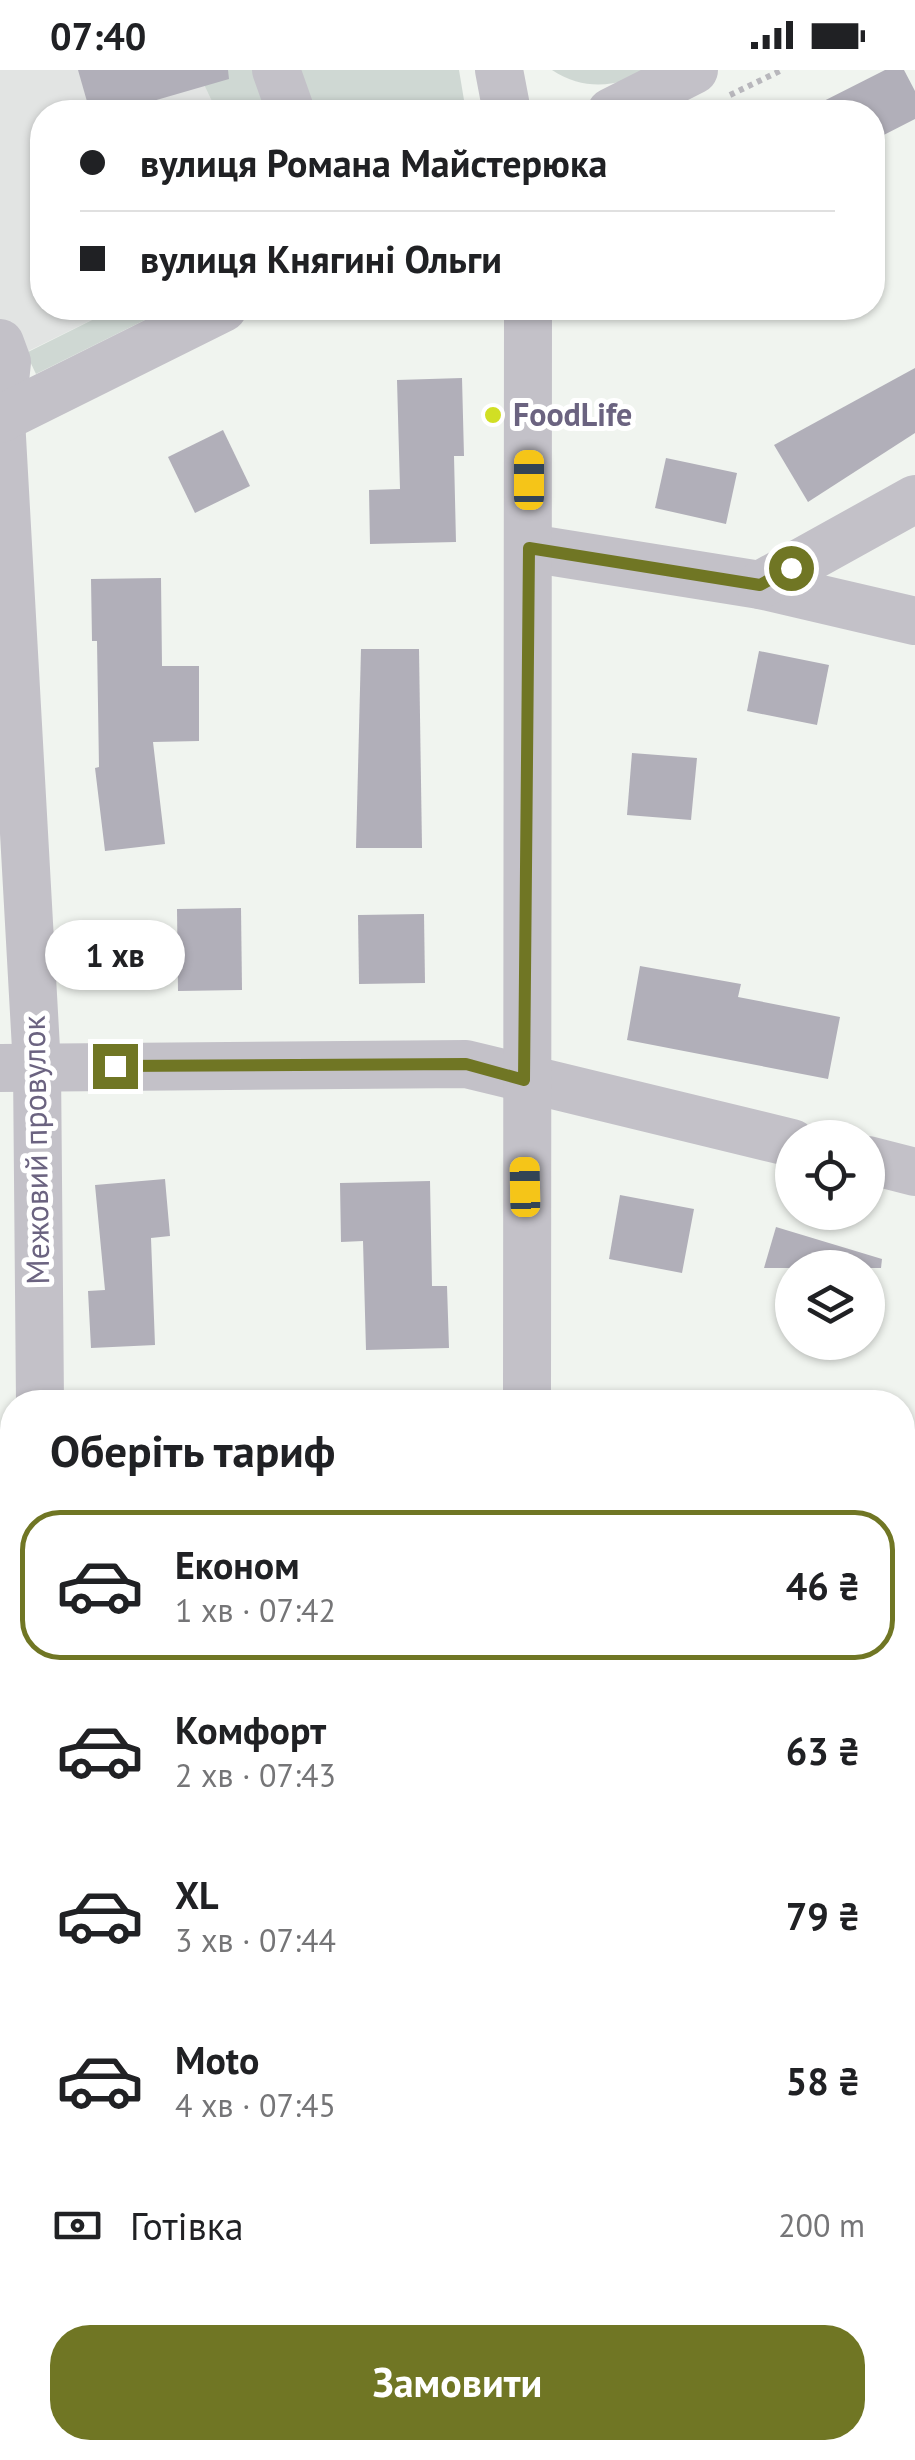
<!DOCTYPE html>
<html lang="uk">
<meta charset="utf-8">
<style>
:root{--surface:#fff;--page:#f6f6f6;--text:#202124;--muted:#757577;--line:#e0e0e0;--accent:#707624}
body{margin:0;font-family:"PT Sans",sans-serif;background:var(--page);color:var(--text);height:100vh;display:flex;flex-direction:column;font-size:38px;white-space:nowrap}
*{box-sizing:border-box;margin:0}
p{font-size:32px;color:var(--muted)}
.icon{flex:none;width:55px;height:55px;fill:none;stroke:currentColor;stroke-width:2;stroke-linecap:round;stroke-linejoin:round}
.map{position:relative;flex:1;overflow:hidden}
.drawer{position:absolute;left:0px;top:1320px;width:915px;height:1070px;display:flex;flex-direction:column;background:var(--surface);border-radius:40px 40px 0 0;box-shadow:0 2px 8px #0004}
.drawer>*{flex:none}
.banner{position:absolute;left:30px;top:30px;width:855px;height:220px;border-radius:40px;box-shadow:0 2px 8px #0004;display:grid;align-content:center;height:220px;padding:0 50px;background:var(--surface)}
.controls{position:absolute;left:775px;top:1050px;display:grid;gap:20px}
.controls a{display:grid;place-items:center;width:110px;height:110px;border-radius:50%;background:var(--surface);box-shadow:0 2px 8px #0004;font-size:50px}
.end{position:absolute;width:45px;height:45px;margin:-22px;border:12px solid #707624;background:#fff;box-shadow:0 0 0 5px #fff}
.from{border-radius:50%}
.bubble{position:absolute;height:70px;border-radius:35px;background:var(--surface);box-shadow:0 2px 8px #0004;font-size:32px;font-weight:700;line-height:70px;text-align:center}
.car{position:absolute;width:30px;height:60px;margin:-30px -15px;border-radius:12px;box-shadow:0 0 8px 2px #0007;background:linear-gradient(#f5c518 24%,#345 0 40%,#f5c518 0 76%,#345 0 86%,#f5c518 0)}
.banner b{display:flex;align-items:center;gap:35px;height:95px;font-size:38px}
.banner b+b{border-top:2px solid var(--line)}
.banner i{width:25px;height:25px;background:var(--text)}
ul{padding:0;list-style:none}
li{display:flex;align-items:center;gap:30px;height:150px;margin:0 20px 15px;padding:0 30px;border:5px solid transparent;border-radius:40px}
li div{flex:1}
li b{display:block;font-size:38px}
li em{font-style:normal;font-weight:700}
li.selected{border-color:var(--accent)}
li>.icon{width:90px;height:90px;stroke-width:1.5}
h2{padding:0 50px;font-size:45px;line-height:120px}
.pay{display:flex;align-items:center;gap:25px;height:110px;padding:0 50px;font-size:38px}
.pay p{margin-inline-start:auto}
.action{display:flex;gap:20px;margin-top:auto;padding:20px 50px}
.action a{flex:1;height:115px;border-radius:40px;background:var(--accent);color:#fff;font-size:40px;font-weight:700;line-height:115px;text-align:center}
.status{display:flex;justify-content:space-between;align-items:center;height:70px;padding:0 50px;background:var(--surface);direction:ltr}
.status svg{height:28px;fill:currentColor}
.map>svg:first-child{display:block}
</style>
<div class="status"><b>07:40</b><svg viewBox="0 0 49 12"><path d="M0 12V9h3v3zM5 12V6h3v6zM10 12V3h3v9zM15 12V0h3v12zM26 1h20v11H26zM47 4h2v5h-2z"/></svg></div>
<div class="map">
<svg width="915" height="2390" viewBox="0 0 915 2390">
<rect width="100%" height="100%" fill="#f0f4ef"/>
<path fill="#e2e4e3" d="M0,0H197L217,42H42V238H116L0,295Z"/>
<g fill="#cfd8d3">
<path d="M197,0H459L466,42H217Z"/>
<path d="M552,0H658C620,14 589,24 552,0Z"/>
<path d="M116,238H169L36,304L26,283Z"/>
</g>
<g fill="#b1afb9">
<path d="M78,0H228L229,9L115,42H90Z"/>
<path d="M885,0H904L915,21V49L872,71V42H802Z"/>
<path d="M915,298V363L808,432L774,375Z"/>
<path d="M462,308L464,386H454L456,472L370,474L369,420L400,419L397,310Z"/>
<path d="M223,360L250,416L195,443L168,387Z"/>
<path d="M666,388L737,403L726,454L655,438Z"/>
<path d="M161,508L162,596H199V671L153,672L165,774L105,781L95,698L99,697L97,571H92L91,509Z"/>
<path d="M361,579H419L422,778H356Z"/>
<path d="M759,581L829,595L817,655L747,641Z"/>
<path d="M632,683L697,688L691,750L627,745Z"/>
<path d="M241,838L242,920L178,921L177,839Z"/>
<path d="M424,844L425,913L359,914L358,845Z"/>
<path d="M640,896L741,914L738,927L840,947L828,1009L627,970Z"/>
<path d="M165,1109L170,1166L151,1168L155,1275L91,1278L88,1221L105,1220L95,1115Z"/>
<path d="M430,1111L432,1216H447L449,1278L366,1280L363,1171L341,1172L340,1113Z"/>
<path d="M620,1125L694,1139L682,1203L609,1189Z"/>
<path d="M776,1157L882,1189L881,1198H764Z"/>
</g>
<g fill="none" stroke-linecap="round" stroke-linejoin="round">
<path stroke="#b8b7bc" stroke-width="6" stroke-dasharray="5 5" stroke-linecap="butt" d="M730,25L782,0"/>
<g stroke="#c3c1c8" stroke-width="48">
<path d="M276,0L291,42"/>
<path d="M499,0L507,42"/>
<path d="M611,42L694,0"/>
<path d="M0,273L7,292L1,349L37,997L40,1332"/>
<path d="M0,349L223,238"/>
<path d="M529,478L760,515L915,551"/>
<path d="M760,515L915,429"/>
<path d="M0,998L466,994L792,1073"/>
<path d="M868,1090L915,1102"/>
<path d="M527,1332L528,238"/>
<path d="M902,1657L915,1660"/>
<path d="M0,2109H12"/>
<path d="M902,2235L915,2238"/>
<path d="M57,2378V2390"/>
<path d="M527,2390V2378"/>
</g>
</g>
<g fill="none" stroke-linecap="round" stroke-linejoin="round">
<path stroke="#707624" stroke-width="12" d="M115,996L466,994L524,1010L529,478L760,515L791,498"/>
</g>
<circle fill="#d1df24" stroke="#fff" stroke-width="4" cx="493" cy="345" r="10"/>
<g text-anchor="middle" stroke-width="10" stroke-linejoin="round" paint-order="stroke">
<g font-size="32" font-weight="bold" fill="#6b6380" stroke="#fff" text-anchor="start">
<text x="513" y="356">FoodLife</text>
</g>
<g font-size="32" fill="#6b6380" stroke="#fff">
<text transform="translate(36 1080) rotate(-91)" y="11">Межовий провулок</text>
</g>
</g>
</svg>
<div class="controls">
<a><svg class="icon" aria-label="locate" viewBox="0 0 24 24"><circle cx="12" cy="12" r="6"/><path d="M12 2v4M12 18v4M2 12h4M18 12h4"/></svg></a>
<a><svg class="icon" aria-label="layers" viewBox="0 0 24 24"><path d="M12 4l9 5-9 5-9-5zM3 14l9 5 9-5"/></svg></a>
</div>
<i class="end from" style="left:791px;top:498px"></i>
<i class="end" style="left:115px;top:996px"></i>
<div class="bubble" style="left:45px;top:850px;width:140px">1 хв</div>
<i class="car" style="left:529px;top:410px;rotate:0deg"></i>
<i class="car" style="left:525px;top:1117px;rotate:359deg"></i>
<div class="banner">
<b><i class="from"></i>вулиця Романа Майстерюка</b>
<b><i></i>вулиця Княгині Ольги</b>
</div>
<section class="drawer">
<h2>Оберіть тариф</h2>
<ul>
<li class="selected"><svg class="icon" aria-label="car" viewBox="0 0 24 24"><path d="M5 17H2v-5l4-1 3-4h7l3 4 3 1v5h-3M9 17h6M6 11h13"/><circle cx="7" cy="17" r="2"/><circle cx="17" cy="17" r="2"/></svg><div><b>Економ</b><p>1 хв · 07:42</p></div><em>46 ₴</em></li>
<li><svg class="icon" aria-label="car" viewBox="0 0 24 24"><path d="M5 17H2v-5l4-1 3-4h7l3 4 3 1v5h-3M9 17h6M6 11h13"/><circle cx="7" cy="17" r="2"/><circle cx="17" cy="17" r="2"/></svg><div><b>Комфорт</b><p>2 хв · 07:43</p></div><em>63 ₴</em></li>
<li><svg class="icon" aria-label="car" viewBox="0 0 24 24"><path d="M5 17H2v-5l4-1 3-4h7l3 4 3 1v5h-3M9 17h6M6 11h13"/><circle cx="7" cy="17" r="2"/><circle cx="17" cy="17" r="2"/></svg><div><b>XL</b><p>3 хв · 07:44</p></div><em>79 ₴</em></li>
<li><svg class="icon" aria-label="car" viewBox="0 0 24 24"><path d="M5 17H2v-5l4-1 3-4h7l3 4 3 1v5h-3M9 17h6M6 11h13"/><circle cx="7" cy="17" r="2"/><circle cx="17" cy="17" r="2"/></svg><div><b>Moto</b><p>4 хв · 07:45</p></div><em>58 ₴</em></li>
</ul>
<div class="pay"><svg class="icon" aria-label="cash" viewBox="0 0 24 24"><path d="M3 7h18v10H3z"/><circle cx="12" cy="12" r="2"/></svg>Готівка<p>200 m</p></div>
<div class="action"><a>Замовити</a></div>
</section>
</div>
